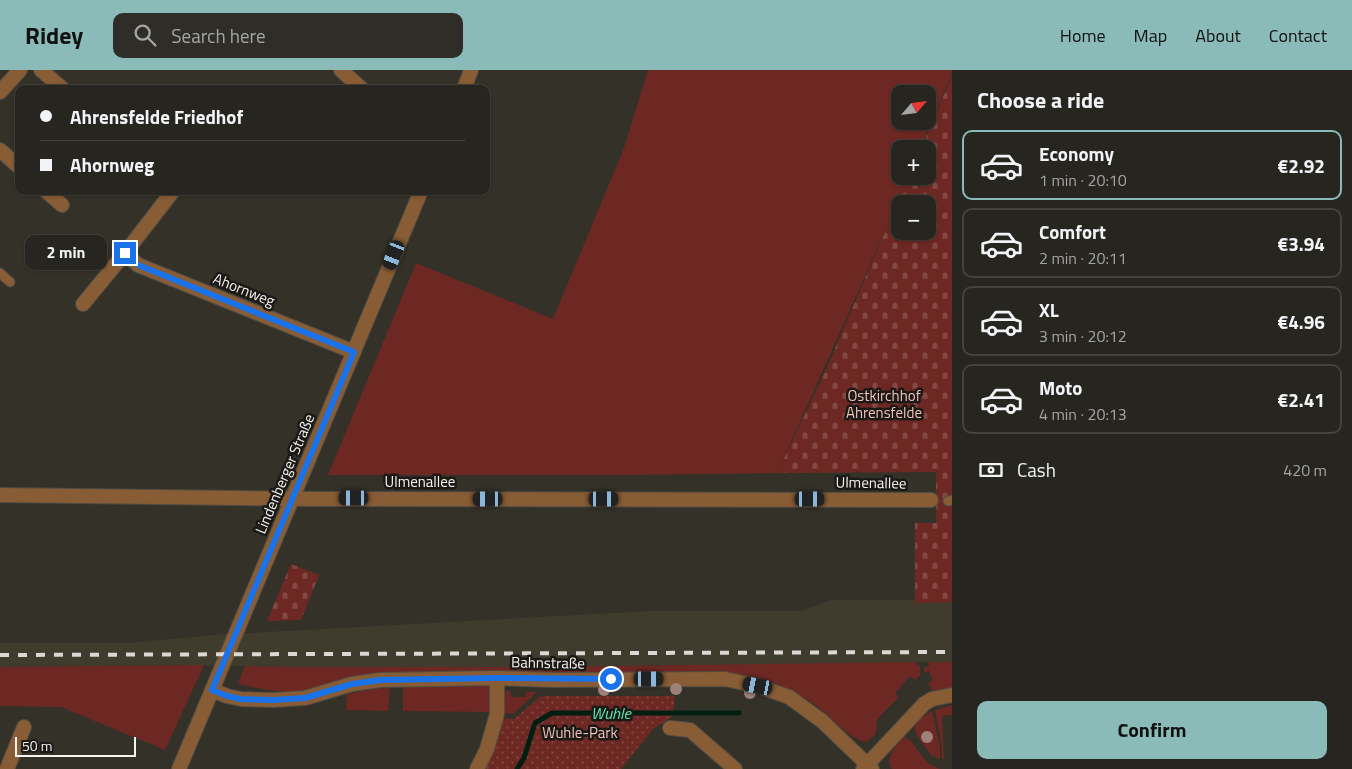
<!DOCTYPE html>
<meta charset="utf-8">
<style>
:root{--surface:#27251f;--page:#2f2d28;--text:#f1f3f6;--muted:#a4a5a4;--line:#43423d;--accent:#8bbbb9}
body{margin:0;font-family:"Titillium Web",sans-serif;background:var(--page);color:var(--text);height:100vh;display:flex;flex-direction:column;font-size:19px;white-space:nowrap}
*{box-sizing:border-box;margin:0}
p{font-size:16px;color:var(--muted)}
.icon{flex:none;width:28px;height:28px;fill:none;stroke:currentColor;stroke-width:2;stroke-linecap:round;stroke-linejoin:round}
.map{position:relative;flex:1;overflow:hidden}
.details{display:flex;flex-direction:column;background:var(--surface);width:400px}
.details>*{flex:none}
.banner{position:absolute;left:15px;top:15px;width:475px;height:110px;border-radius:10px;box-shadow:0 1px 4px #0004,0 0 0 1px var(--line);display:grid;align-content:center;height:110px;padding:0 25px;background:var(--surface)}
.needle{width:32px;rotate:62deg}
.buttons{position:absolute;left:891px;top:15px;display:grid;gap:10px}
.buttons a{display:grid;place-items:center;width:45px;height:45px;border-radius:10px;background:var(--surface);box-shadow:0 1px 4px #0004,0 0 0 1px var(--line);font-size:25px}
.scale{position:absolute;left:15px;bottom:12px;width:121px;box-sizing:border-box;padding-left:5px;border:2px solid #f5f3ee;border-top:0;font-size:14px;line-height:18px;white-space:nowrap;color:#f5f3ee;-webkit-text-stroke:4px #1a1916;paint-order:stroke}
.end{position:absolute;width:22px;height:22px;margin:-11px;border:6px solid #1a73e8;background:#fff;box-shadow:0 0 0 2px #fff}
.from{border-radius:50%}
.bubble{position:absolute;height:35px;border-radius:10px;background:var(--surface);box-shadow:0 1px 4px #0004,0 0 0 1px var(--line);font-size:16px;font-weight:700;line-height:35px;text-align:center}
.car{position:absolute;width:15px;height:30px;margin:-15px -8px;border-radius:6px;box-shadow:0 0 4px 1px #0007;background:linear-gradient(#222 24%,#8ab4d8 0 40%,#222 0 76%,#8ab4d8 0 86%,#222 0)}
.banner b{display:flex;align-items:center;gap:18px;height:48px;font-size:19px}
.banner b+b{border-top:1px solid var(--line)}
.banner i{width:12px;height:12px;background:var(--text)}
ul{padding:0;list-style:none}
li{display:flex;align-items:center;gap:15px;height:70px;margin:0 10px 8px;padding:0 15px;border:2px solid var(--line);border-radius:10px}
li div{flex:1}
li b{display:block;font-size:19px}
li em{font-style:normal;font-weight:700}
li.selected{border-color:var(--accent)}
li>.icon{width:45px;height:45px;stroke-width:1.5}
h2{padding:0 25px;font-size:22px;line-height:60px}
.pay{display:flex;align-items:center;gap:12px;height:55px;padding:0 25px;font-size:19px}
.pay p{margin-inline-start:auto}
.action{display:flex;gap:10px;margin-top:auto;padding:10px 25px}
.action a{flex:1;height:58px;border-radius:10px;background:var(--accent);color:#111;font-size:20px;font-weight:700;line-height:58px;text-align:center}
header{display:flex;align-items:center;gap:30px;box-sizing:border-box;height:70px;padding:0 25px;background:var(--accent);color:#111}
header strong{font-size:24px}
nav{display:flex;gap:28px;margin-inline-start:auto;font-size:18px}
.search{width:350px;height:45px;background:var(--page);display:flex;align-items:center;gap:12px;box-sizing:border-box;padding:0 18px;border-radius:10px;color:var(--muted);font-size:19px}
main{display:flex;flex:1;min-height:0}
.map>svg:first-child{display:block}
</style>
<header>
<strong>Ridey</strong>
<div class="search"><svg class="icon" aria-label="search" viewBox="0 0 24 24"><circle cx="10" cy="10" r="6"/><path d="M15 15l6 6"/></svg>Search here</div>
<nav><a>Home</a><a>Map</a><a>About</a><a>Contact</a></nav>
</header>
<main>
<div class="map">
<svg width="952" height="699" viewBox="0 0 952 699">
<defs>
<pattern id="cemetery-stones" width="16" height="16" patternUnits="userSpaceOnUse" patternTransform="scale(1.25)"><rect width="16" height="16" fill="#6e2823"/><path d="M2 7V4a2 2 0 0 1 4 0v3zM10 15v-3a2 2 0 0 1 4 0v3z" fill="#834843"/></pattern>
<pattern id="park-dots" width="8" height="8" patternUnits="userSpaceOnUse" patternTransform="scale(1.25)"><rect width="8" height="8" fill="#6e2823"/><path d="M2 2h.1M6 6h.1" fill="none" stroke="#834843" stroke-width="1.8" stroke-linecap="round"/></pattern>
</defs>
<rect width="100%" height="100%" fill="#343129"/>
<path fill="#3f3b2d" d="M831,530H910L952,531V592L548,597H286L204,595L0,597V573H131L213,565L650,541H803Z"/>
<g fill="#6e2823" fill-rule="evenodd">
<path d="M648,0H952V4L920,79H900V106H909L882,168L777,403L622,405H328L416,193L553,249L624,78ZM900,24H928V51H900Z"/>
<path d="M916,592L917,596H920V605L915,610L910,606L895,623L899,627L877,649L876,663L867,672C849,670 830,645 814,634C791,618 766,611 739,605L381,604C354,604 330,617 303,621C286,624 255,618 238,614L245,596L286,597H548Z"/>
<path d="M929,592H952V621H932L928,613L933,610L929,601L924,603V598L929,596Z"/>
<path d="M204,595L165,680L61,637L0,636V597Z"/>
<path d="M490,616V642L403,641V617Z"/>
<path d="M390,618L388,641L346,640L347,624L373,619Z"/>
<path d="M506,621H510L511,627H525L526,622H537L513,644L504,643V625Z"/>
<path d="M952,635V645L942,646L944,689H942V678L935,640Z"/>
<path d="M932,641L940,677V689L931,685L917,666L914,656L920,649Z"/>
<path d="M904,667L911,671L927,693L940,699H892C884,688 896,675 904,667Z"/>
</g>
<g fill="url(#cemetery-stones)" fill-rule="evenodd">
<path d="M952,6V532L915,533V453H936V402L777,403L825,302L909,106H928V79H921ZM900,134H928V161H900Z"/>
<path d="M291,494L319,505L301,550L267,551Z"/>
</g>
<path fill="url(#park-dots)" d="M541,626H675L673,646L653,659L621,699H486L502,648L514,649Z"/>
<g fill="none" stroke-linecap="round" stroke-linejoin="round">
<path stroke="#001e11" stroke-width="5" d="M517,699L524,688L535,653L552,643H739"/>
<g stroke="#4f4c45" stroke-width="11">
<g id="service">
<path d="M0,203L10,212"/>
<path d="M948,431L952,430"/>
</g>
</g>
<g stroke="#4f4c45" stroke-width="16">
<g id="minor">
<path d="M41,0L63,19"/>
<path d="M341,0L362,19"/>
<path d="M0,22L20,0"/>
<path d="M0,80L19,97"/>
<path d="M46,121L62,135"/>
<path d="M173,121L125,183L138,195L354,282"/>
<path d="M83,234L125,183"/>
<path d="M0,425L311,429L931,430"/>
<path d="M212,620L227,626L241,629L273,630L305,628L352,614L380,610L497,608L554,610L725,609L758,616L789,627L822,651L872,699"/>
<path d="M670,658L690,660L735,699"/>
<path d="M7,699L24,657"/>
<path d="M477,699L487,679L497,644V608"/>
<path d="M863,699L924,634L932,629L952,625"/>
</g>
</g>
<g stroke="#4f4c45" stroke-width="16">
<g id="tertiary">
<path d="M464,19L471,0"/>
<path d="M179,699L421,121"/>
</g>
</g>
<use href="#service" stroke="#885c34" stroke-width="9"/>
<use href="#minor" stroke="#885c34" stroke-width="14"/>
<use href="#tertiary" stroke="#885c34" stroke-width="14"/>
<path stroke="#dad8d2" stroke-width="4" stroke-dasharray="9 9" stroke-linecap="butt" d="M0,585L952,582"/>
</g>
<g fill="#9d8079">
<circle cx="676" cy="619" r="6"/>
<circle cx="604" cy="620" r="6"/>
<circle cx="750" cy="623" r="6"/>
<circle cx="927" cy="667" r="6"/>
</g>
<g fill="none" stroke-linecap="round" stroke-linejoin="round">
<path stroke="#1a73e8" stroke-width="6" d="M125,183L138,195L354,282L212,620L227,626L240,629L273,630L305,628L352,614L380,610L496,608L611,609"/>
</g>
<g text-anchor="middle" stroke-width="5" stroke-linejoin="round" paint-order="stroke">
<g font-size="15" fill="#f5f3ee" stroke="#1a1916">
<text transform="translate(244 220) rotate(22)" y="5">Ahornweg</text>
<text transform="translate(285 404) rotate(-67)" y="5">Lindenberger Straße</text>
<text x="420" y="417">Ulmenallee</text>
<text transform="translate(871 413) rotate(1)" y="5">Ulmenallee</text>
<text transform="translate(548 593) rotate(1)" y="5">Bahnstraße</text>
</g>
<g font-size="15" fill="#f3c0ba" stroke="#1a1916">
<text x="884" y="331">Ostkirchhof<tspan x="884" dy="17">Ahrensfelde</tspan></text>
<text x="580" y="668">Wuhle-Park</text>
</g>
<g font-size="16" font-style="italic" fill="#5eeaae" stroke="#1a1916">
<text x="611" y="649">Wuhle</text>
</g>
</g>
</svg>
<div class="buttons">
<a><svg class="needle" viewBox="-14 -14 28 28"><path d="M0-13l5 13h-10z" fill="#e53935"/><path d="M0 13l5-13h-10z" fill="#a4a5a4"/></svg></a>
<a>+</a>
<a>−</a>
</div>
<div class="scale">50 m</div>
<i class="end from" style="left:611px;top:609px"></i>
<i class="end" style="left:125px;top:183px"></i>
<div class="bubble" style="left:25px;top:165px;width:82px">2 min</div>
<i class="car" style="left:394px;top:185px;rotate:202deg"></i>
<i class="car" style="left:354px;top:428px;rotate:270deg"></i>
<i class="car" style="left:488px;top:429px;rotate:270deg"></i>
<i class="car" style="left:604px;top:429px;rotate:90deg"></i>
<i class="car" style="left:810px;top:429px;rotate:90deg"></i>
<i class="car" style="left:649px;top:609px;rotate:90deg"></i>
<i class="car" style="left:758px;top:616px;rotate:281deg"></i>
<div class="banner">
<b><i class="from"></i>Ahrensfelde Friedhof</b>
<b><i></i>Ahornweg</b>
</div>
</div>
<section class="details">
<h2>Choose a ride</h2>
<ul>
<li class="selected"><svg class="icon" aria-label="car" viewBox="0 0 24 24"><path d="M5 17H2v-5l4-1 3-4h7l3 4 3 1v5h-3M9 17h6M6 11h13"/><circle cx="7" cy="17" r="2"/><circle cx="17" cy="17" r="2"/></svg><div><b>Economy</b><p>1 min · 20:10</p></div><em>€2.92</em></li>
<li><svg class="icon" aria-label="car" viewBox="0 0 24 24"><path d="M5 17H2v-5l4-1 3-4h7l3 4 3 1v5h-3M9 17h6M6 11h13"/><circle cx="7" cy="17" r="2"/><circle cx="17" cy="17" r="2"/></svg><div><b>Comfort</b><p>2 min · 20:11</p></div><em>€3.94</em></li>
<li><svg class="icon" aria-label="car" viewBox="0 0 24 24"><path d="M5 17H2v-5l4-1 3-4h7l3 4 3 1v5h-3M9 17h6M6 11h13"/><circle cx="7" cy="17" r="2"/><circle cx="17" cy="17" r="2"/></svg><div><b>XL</b><p>3 min · 20:12</p></div><em>€4.96</em></li>
<li><svg class="icon" aria-label="car" viewBox="0 0 24 24"><path d="M5 17H2v-5l4-1 3-4h7l3 4 3 1v5h-3M9 17h6M6 11h13"/><circle cx="7" cy="17" r="2"/><circle cx="17" cy="17" r="2"/></svg><div><b>Moto</b><p>4 min · 20:13</p></div><em>€2.41</em></li>
</ul>
<div class="pay"><svg class="icon" aria-label="cash" viewBox="0 0 24 24"><path d="M3 7h18v10H3z"/><circle cx="12" cy="12" r="2"/></svg>Cash<p>420 m</p></div>
<div class="action"><a>Confirm</a></div>
</section>
</main>
